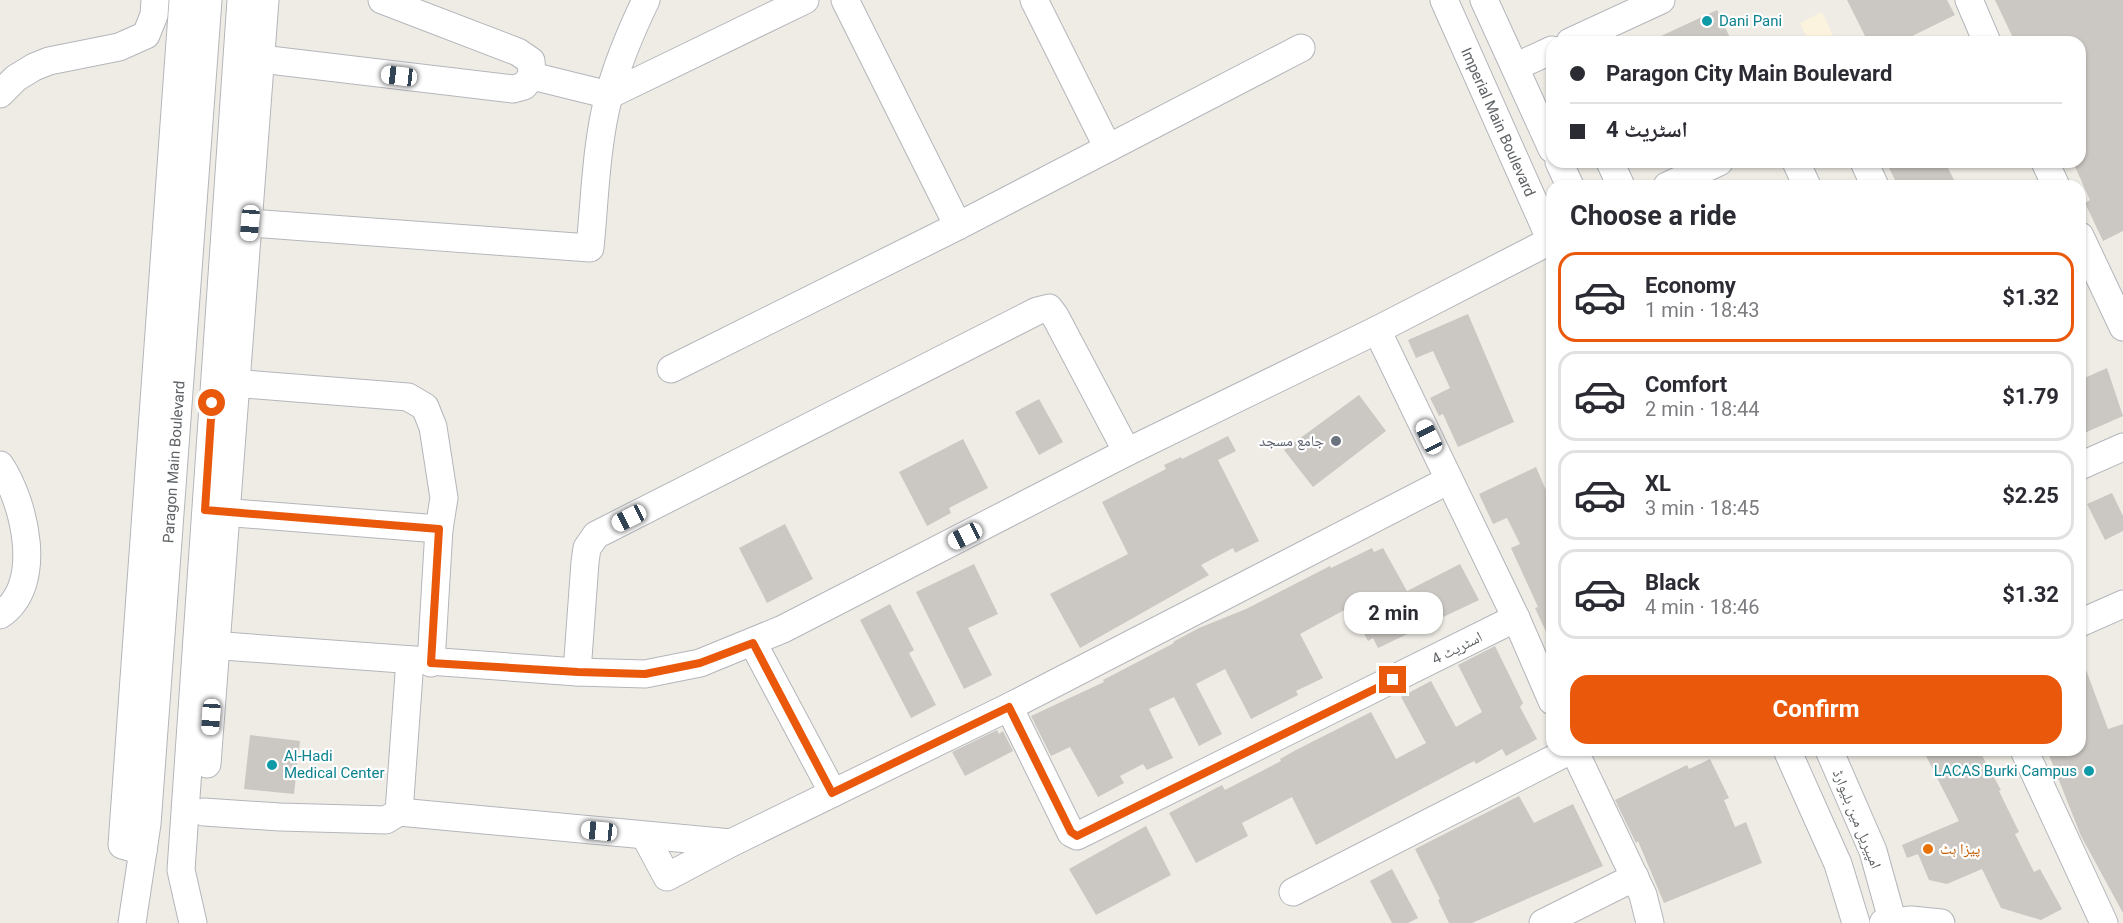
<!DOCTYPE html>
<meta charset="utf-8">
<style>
:root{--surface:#fff;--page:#f7f7f7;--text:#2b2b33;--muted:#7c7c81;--line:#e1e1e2;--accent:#ea580c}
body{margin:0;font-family:Roboto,"Noto Naskh Arabic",sans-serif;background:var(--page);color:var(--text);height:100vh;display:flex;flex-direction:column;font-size:22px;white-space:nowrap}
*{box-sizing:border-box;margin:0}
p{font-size:20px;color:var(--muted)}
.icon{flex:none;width:33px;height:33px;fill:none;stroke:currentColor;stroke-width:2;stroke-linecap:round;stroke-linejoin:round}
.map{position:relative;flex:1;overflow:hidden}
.sheet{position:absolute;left:1546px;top:180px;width:540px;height:576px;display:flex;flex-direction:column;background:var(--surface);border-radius:18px;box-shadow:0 2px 4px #0004}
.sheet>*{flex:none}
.top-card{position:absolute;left:1546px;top:36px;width:540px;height:132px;border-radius:18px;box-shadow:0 2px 4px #0004;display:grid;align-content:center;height:132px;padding:0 24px;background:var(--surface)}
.end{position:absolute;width:27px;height:27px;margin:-14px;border:8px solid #ea580c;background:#fff;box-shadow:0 0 0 3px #fff}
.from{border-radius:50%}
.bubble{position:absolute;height:42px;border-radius:18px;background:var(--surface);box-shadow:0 2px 4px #0004;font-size:20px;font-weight:700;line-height:42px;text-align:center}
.car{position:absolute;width:18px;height:36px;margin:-18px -9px;border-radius:8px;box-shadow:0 0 4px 2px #0007;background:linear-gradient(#fff 24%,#345 0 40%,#fff 0 76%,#345 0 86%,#fff 0)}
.top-card b{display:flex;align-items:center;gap:21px;height:57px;font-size:22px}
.top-card b+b{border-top:2px solid var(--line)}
.top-card i{width:15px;height:15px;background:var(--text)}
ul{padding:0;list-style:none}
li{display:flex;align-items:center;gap:18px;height:90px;margin:0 12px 9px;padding:0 12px;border:3px solid var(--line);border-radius:18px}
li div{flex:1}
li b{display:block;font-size:22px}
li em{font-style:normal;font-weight:700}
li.active{border-color:var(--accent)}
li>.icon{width:54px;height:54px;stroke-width:1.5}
h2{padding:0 24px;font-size:27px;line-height:72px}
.primary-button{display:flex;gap:12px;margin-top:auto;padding:12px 24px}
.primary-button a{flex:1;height:69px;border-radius:18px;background:var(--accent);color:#fff;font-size:24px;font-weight:700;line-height:69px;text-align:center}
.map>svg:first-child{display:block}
</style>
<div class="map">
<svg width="2123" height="923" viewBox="0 0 2123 923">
<rect width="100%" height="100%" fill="#efece6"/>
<path fill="#fcf3de" d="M1822,12L1836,42H1809L1800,23Z"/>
<g fill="#cbc7c2">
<path d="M1847,0H1947L1955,15L1900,42H1868Z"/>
<path d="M1995,0H2123V231L2103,241L2085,203L2090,200L2073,162H2080V42H2015Z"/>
<path d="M1717,10L1732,42H1648Z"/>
<path d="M1886,162H1945L1957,186H1898Z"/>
<path d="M1468,314L1514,422L1458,447L1443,414L1439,416L1430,398L1450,388L1433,351L1416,358L1408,340Z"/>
<path d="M2107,368L2123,416L2080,435V380Z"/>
<path d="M1359,395L1386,431L1313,487L1284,450Z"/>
<path d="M1039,399L1063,442L1039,455L1015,412Z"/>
<path d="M1228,436L1236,451L1218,460L1259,541L1235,553L1233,548L1201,565L1209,575L1080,648L1050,594L1128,554L1102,502L1166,469L1164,465L1181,457L1182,459Z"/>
<path d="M963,439L988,488L949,508L951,513L927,526L899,472Z"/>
<path d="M1536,467L1552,504V645L1535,608L1538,607L1511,548L1520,544L1507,518L1493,524L1479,494Z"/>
<path d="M2112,493L2123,516V531L2105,540L2087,504Z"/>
<path d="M785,524L813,579L767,603L739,548Z"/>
<path d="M1372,548L1374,552L1383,548L1407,591L1460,564L1479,600L1378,648L1373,638L1368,641L1350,607L1300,634L1323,678L1296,691L1298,695L1251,719L1225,669L1196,684L1222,734L1199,746L1174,697L1149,709L1173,758L1147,770L1143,764L1120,776L1124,783L1098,797L1070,747L1051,756L1031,716L1104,682L1103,680L1174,643L1173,642L1199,628L1246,609L1330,566L1331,568Z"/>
<path d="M974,564L998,614L968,628L992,675L964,689L916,592Z"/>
<path d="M890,604L914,650L909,653L936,705L911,718L860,620Z"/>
<path d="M1495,646L1523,703L1520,707L1537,739L1506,756L1502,749L1476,764L1474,761L1316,845L1292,797L1242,823L1248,836L1196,863L1169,813L1222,785L1225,790L1281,761L1280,759L1296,750L1371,712L1396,759L1426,743L1401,697L1431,681L1456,727L1482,712L1458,665Z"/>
<path d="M2082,659L2108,729L2123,724V913L2081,836L2047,750H2080Z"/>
<path d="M997,730L999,734L1003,731L1013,751L965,776L952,752Z"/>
<path d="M250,735L300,741L294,794L244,789Z"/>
<path d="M1923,750H1979L2001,790L1999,791L2019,832L2015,834L2034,872L2040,869L2062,909L2041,920L2001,908L1982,869L1947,884L1929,880L1918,854L1907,858L1902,845L1959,821Z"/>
<path d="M1710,759L1729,798L1724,800L1735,827L1746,822L1762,863L1664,903L1638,841L1636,843L1615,800L1687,765L1689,769Z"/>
<path d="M1519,796L1534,823L1573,804L1603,866L1472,923H1449L1438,900L1440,899L1415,849Z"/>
<path d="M1146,826L1171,875L1096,915L1069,869Z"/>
<path d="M1392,869L1418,918L1408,923H1392L1370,881Z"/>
</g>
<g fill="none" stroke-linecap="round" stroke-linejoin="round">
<g stroke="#b3b6ba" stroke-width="29">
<g id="minor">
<path d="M845,0L958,226"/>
<path d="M1034,0L1108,148"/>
<path d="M1444,0L1552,243"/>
<path d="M1484,0L1552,149"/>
<path d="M1969,0L1987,42"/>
<path d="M1570,42L1661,0"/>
<path d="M261,59L513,89L524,86L532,76L531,61L518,52L382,0"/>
<path d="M1515,67L1552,50"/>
<path d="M532,76L609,95L805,0"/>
<path d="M0,94L16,78L34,67L49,61L119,47L146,35L154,15L155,0"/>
<path d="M1559,162L1570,186"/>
<path d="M1610,162L1621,186"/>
<path d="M1796,162L1807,186"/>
<path d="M1864,162L1875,186"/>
<path d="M2045,162L2056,186"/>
<path d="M1667,186L1719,162"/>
<path d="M250,223L590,248C595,197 596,144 609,95C618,62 631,31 646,0"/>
<path d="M2080,236L2123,327"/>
<path d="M1377,330L1516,618L1552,701"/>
<path d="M671,369L958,226L1301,48"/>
<path d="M220,382L408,397L425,407L433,427L444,498L439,529L431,663"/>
<path d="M0,465C25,503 45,585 0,615"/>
<path d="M2080,466L2123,447"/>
<path d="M209,511L439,529"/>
<path d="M2080,623L2123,604"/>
<path d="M753,643L833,793"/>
<path d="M197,644L577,672L645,674L700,663L783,629L1127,452L1377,330L1552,240"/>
<path d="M577,672L585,562L587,548L596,535L1037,311L1049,308L1055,316L1127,452"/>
<path d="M1009,707L1071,833L1077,836L1516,618"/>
<path d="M1574,750L1643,895L1650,923"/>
<path d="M1787,750L1838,864L1856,923"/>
<path d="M1829,750L1873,851L1893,923"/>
<path d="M2024,750L2104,923"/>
<path d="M207,764L265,0"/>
<path d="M204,812L280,817L386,820L399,812L731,843L1009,707L1449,480"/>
<path d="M399,812L410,660"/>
<path d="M645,836L667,877L731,843"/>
<path d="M143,851L122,845L183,0"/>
<path d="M1293,892L1571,750"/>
<path d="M132,923L147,824L208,0"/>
<path d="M193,923L181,870L241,0"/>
<path d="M1543,923L1635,877"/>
<path d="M1883,923L1911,920L1941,923"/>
</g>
</g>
<use href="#minor" stroke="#fff" stroke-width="27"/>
</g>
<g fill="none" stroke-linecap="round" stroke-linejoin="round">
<path stroke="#ea580c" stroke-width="8" d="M212,403L205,510L439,529L431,663L578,672L645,674L700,663L753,643L832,793L1009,707L1071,832L1077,836L1393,680"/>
</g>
<g fill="#0f9aa8" stroke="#fff" stroke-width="2">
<circle cx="1707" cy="21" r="6"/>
<circle cx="272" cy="765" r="6"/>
<circle cx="2089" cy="771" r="6"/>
</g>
<circle fill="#6b7280" stroke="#fff" stroke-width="2" cx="1336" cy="441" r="6"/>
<circle fill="#e8710a" stroke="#fff" stroke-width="2" cx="1928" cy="849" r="6"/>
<g text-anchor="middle" stroke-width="4.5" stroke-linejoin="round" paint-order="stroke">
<g font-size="15" fill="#0d838f" stroke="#fff" text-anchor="start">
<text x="1719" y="26">Dani Pani</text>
<text x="284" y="761">Al-Hadi<tspan x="284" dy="17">Medical Center</tspan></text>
<text x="2077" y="776" text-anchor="end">LACAS Burki Campus</text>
</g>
<g font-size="15" fill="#5e6265" stroke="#fff">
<text transform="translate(1498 122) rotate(66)" y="5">Imperial Main Boulevard</text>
<text transform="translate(174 462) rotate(-86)" y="5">Paragon Main Boulevard</text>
<text transform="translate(1457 648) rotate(-27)" y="5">اسٹریٹ 4</text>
<text transform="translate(1857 819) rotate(68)" y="5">امپیریل مین بلیوارڈ</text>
</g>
<g font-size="15" fill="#5b616d" stroke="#fff" text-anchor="end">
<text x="1324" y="446">جامع مسجد</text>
</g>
<g font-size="15" fill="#c56008" stroke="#fff" text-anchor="start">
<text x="1940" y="854">پیزا ہٹ</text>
</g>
</g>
</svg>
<i class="end from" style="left:212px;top:403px"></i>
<i class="end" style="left:1393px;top:680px"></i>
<div class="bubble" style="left:1344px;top:592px;width:99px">2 min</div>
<i class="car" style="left:399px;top:76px;rotate:277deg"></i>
<i class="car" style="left:250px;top:223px;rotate:185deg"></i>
<i class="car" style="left:1429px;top:437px;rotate:334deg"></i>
<i class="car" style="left:629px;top:518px;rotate:243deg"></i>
<i class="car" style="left:965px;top:536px;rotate:243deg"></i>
<i class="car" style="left:211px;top:717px;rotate:184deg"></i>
<i class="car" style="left:599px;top:831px;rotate:276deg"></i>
<div class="top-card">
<b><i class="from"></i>Paragon City Main Boulevard</b>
<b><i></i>اسٹریٹ 4</b>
</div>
<section class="sheet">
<h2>Choose a ride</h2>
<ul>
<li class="active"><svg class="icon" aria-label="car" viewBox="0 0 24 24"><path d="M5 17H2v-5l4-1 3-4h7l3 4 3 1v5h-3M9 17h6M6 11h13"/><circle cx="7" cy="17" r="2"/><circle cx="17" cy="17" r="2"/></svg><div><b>Economy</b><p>1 min · 18:43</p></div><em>$1.32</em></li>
<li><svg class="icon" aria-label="car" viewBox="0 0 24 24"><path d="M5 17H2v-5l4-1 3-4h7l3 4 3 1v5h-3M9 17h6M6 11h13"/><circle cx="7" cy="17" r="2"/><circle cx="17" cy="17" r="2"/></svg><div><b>Comfort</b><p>2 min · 18:44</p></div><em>$1.79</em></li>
<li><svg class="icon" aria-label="car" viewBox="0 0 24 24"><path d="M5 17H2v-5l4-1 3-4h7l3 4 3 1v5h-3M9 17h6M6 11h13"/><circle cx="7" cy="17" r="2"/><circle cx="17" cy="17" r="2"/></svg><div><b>XL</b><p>3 min · 18:45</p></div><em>$2.25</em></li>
<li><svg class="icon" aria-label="car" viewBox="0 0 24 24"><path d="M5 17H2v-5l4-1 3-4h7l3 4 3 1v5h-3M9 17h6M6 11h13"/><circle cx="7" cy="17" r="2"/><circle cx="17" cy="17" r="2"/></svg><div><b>Black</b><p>4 min · 18:46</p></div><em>$1.32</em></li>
</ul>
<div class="primary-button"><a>Confirm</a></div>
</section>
</div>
